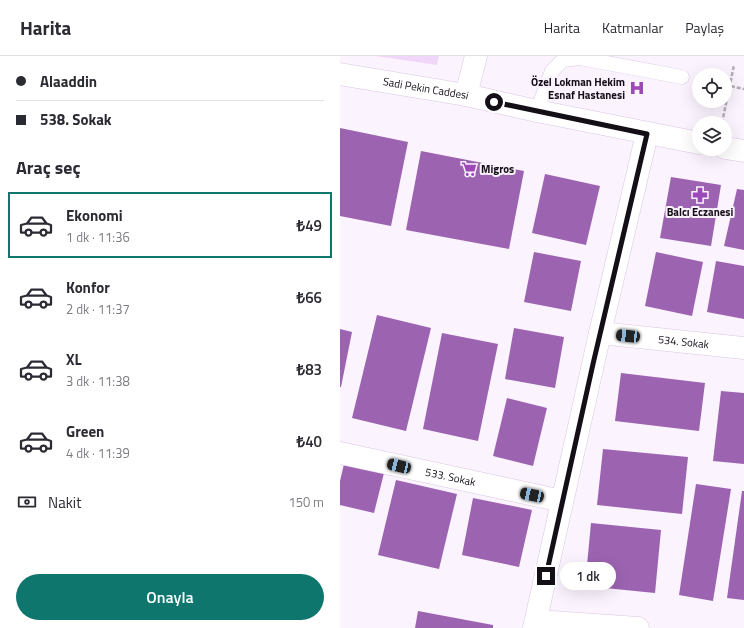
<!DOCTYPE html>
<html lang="tr">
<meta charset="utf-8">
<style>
:root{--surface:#fff;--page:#f7f7f7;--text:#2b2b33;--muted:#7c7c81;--line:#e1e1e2;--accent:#0f766e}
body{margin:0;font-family:"Titillium Web",sans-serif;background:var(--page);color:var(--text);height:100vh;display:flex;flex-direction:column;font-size:15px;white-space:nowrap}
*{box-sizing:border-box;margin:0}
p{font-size:13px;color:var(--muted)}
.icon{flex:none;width:22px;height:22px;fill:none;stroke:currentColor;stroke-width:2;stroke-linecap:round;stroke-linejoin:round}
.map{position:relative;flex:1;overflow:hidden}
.sheet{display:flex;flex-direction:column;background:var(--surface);width:340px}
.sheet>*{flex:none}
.guide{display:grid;align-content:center;height:88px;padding:0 16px;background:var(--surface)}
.buttons{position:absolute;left:352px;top:12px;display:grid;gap:8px}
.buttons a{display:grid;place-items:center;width:40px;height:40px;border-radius:50%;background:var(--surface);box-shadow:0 4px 16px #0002;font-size:20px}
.end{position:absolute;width:18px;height:18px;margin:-9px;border:5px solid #140e17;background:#fff;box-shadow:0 0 0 2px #fff}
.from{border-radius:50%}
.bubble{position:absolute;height:28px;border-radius:14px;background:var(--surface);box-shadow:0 4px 16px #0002;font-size:13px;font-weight:600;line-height:28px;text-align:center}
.car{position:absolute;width:12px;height:24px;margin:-12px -6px;border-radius:5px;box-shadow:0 0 3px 1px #0007;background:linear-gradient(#222 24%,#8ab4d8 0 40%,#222 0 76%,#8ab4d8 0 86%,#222 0)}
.guide b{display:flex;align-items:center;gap:14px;height:38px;font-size:15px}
.guide b+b{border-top:1px solid var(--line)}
.guide i{width:10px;height:10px;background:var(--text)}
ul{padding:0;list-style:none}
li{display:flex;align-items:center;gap:12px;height:66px;margin:0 8px 6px;padding:0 8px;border:2px solid transparent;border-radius:0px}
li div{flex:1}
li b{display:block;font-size:15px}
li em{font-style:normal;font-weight:600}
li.active{border-color:var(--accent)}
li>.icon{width:36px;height:36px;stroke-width:1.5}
h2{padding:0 16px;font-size:18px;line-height:48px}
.pay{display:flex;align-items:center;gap:10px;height:44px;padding:0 16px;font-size:15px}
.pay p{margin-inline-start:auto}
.cta{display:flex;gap:8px;margin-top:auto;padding:8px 16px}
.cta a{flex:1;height:46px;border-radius:24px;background:var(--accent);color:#fff;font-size:16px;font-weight:600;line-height:46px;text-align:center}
header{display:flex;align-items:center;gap:24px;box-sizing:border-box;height:56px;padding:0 20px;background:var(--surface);border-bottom:1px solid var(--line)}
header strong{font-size:19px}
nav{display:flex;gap:22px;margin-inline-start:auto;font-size:14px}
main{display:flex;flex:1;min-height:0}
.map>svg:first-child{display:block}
</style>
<header>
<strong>Harita</strong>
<nav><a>Harita</a><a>Katmanlar</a><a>Paylaş</a></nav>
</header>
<main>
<section class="sheet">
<div class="guide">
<b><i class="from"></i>Alaaddin</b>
<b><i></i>538. Sokak</b>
</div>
<h2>Araç seç</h2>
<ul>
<li class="active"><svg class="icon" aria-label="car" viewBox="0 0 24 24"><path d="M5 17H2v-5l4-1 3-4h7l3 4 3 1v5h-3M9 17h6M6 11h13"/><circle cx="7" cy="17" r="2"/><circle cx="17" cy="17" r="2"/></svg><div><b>Ekonomi</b><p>1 dk · 11:36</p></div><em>₺49</em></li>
<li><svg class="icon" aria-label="car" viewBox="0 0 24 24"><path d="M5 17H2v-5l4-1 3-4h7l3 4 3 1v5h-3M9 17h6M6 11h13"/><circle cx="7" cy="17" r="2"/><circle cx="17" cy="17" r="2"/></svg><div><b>Konfor</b><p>2 dk · 11:37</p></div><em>₺66</em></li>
<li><svg class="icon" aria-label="car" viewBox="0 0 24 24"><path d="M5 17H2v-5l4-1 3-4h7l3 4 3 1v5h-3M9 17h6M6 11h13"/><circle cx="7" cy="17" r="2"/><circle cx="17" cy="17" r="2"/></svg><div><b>XL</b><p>3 dk · 11:38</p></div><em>₺83</em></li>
<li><svg class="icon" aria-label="car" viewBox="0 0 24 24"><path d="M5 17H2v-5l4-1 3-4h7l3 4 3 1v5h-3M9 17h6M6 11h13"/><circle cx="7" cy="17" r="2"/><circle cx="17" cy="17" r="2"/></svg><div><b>Green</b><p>4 dk · 11:39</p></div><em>₺40</em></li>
</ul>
<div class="pay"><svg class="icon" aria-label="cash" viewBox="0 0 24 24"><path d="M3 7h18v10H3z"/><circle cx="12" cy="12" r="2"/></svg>Nakit<p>150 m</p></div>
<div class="cta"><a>Onayla</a></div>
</section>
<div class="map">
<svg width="404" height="572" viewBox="0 0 404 572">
<rect width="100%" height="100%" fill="#fbf3fe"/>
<path fill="#f0d7f9" d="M36,0H99L97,9Z"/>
<g fill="#9c63b1">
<path d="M0,72L68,86L51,170L0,160Z"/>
<path d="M81,95L184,115L169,193L66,174Z"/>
<path d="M205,118L260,130L246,189L192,177Z"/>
<path d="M331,121L381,129L371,190L320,182Z"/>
<path d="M397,133L404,134V194L384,190Z"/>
<path d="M194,196L241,205L231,255L184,246Z"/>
<path d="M316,196L363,206L352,260L305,250Z"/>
<path d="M376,205L404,210V263L367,256Z"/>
<path d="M37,259L91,272L66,375L12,362Z"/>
<path d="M174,272L224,281L215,332L165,323Z"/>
<path d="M0,273L12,276L1,331H0Z"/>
<path d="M102,277L158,288L138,385L83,373Z"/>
<path d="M281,317L365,327L359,375L275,365Z"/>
<path d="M381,335L404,337V408L373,405Z"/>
<path d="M167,342L207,352L193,410L153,400Z"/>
<path d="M263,393L348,401L342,458L257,449Z"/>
<path d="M4,408L44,417L34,457L0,449V425Z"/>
<path d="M56,424L117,438L99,513L38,499Z"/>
<path d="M356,428L391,433L373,545L339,539Z"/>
<path d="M402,435H404V544L387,542Z"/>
<path d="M133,442L192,454L179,511L122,499Z"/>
<path d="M251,467L321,474L315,537L245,530Z"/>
<path d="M78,555L153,569V572H75Z"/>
</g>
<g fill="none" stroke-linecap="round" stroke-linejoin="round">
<g stroke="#dac6e2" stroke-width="15">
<path id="lane" d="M197,55L212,15L223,4L240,2L342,21"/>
</g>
<g stroke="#dac6e2" stroke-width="23">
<g id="street">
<path d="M126,39L136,0"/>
<path id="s1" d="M260,277L404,292"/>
<path id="s2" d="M0,397L222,445"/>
<path d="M197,565L298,572"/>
<path d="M194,572L260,277L307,78"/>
</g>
</g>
<g stroke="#dac6e2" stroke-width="23">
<g id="secondary">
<path id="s3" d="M0,18L126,39L197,55L359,87"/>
<path d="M385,92L404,95"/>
</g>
</g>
<g stroke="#b4acb7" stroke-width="2.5" stroke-dasharray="4 2" stroke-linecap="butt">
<path d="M385,29L404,33"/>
<path d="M382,67L394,9"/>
</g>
<use href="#lane" stroke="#fff" stroke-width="14"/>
<use href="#street" stroke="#fff" stroke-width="22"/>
<use href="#secondary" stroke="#fff" stroke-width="22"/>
</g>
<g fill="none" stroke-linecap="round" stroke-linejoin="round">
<path stroke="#140e17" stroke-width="5" d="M154,46L307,78L253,308L206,520"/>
</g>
<defs>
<g id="hospital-bare" transform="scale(1.2)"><path d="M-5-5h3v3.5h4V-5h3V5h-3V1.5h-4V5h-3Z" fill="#9d4ab9" stroke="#fbf3fe" stroke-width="2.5" paint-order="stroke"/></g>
<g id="supermarket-bare" transform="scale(1.2)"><path d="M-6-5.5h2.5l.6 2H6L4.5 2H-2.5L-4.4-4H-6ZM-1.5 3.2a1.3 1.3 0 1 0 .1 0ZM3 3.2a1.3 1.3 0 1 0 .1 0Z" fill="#9d4ab9" stroke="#fbf3fe" stroke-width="2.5" paint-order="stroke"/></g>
<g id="pharmacy-bare" transform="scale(1.2)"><path d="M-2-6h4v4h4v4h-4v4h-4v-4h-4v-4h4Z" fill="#9d4ab9" stroke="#fbf3fe" stroke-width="2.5" paint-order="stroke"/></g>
</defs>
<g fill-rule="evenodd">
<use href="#hospital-bare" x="297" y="32"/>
<use href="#supermarket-bare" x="129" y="113"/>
<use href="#pharmacy-bare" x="360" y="139"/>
</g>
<g text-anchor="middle" stroke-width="4" stroke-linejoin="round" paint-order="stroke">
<g font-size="11" font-weight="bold" fill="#140e17" stroke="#fbf3fe" text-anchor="end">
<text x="285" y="30">Özel Lokman Hekim<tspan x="285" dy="13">Esnaf Hastanesi</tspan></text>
<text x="141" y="117" text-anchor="start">Migros</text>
<text x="360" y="160" text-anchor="middle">Balcı Eczanesi</text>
</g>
<g font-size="11" fill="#140e17" stroke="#fbf3fe">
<text dy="4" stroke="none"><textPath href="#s3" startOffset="87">Sadi Pekin Caddesi</textPath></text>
<text dy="4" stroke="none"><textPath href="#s1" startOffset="84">534. Sokak</textPath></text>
<text dy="4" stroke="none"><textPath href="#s2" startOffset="113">533. Sokak</textPath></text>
</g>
</g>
</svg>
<div class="buttons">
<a><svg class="icon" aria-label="locate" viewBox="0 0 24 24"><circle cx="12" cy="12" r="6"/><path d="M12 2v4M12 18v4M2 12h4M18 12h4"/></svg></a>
<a><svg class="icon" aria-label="layers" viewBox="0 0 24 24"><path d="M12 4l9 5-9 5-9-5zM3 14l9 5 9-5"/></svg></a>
</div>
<i class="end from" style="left:154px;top:46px"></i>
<i class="end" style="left:206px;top:520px"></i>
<div class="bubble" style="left:220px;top:506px;width:56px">1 dk</div>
<i class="car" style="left:288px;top:280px;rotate:276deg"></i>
<i class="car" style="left:59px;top:410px;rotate:283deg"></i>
<i class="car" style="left:192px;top:439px;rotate:282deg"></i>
</div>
</main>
